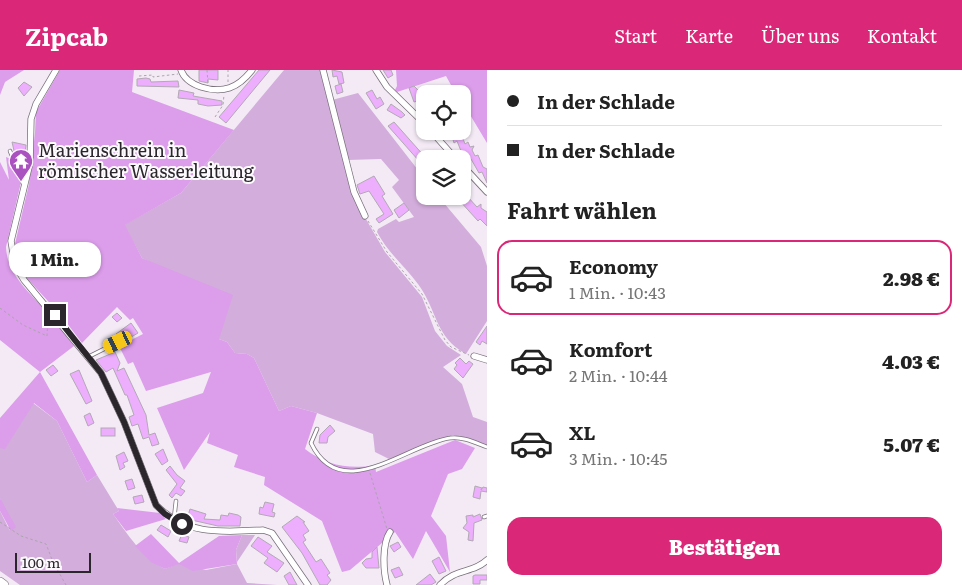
<!DOCTYPE html>
<html lang="de">
<meta charset="utf-8">
<style>
:root{--surface:#fff;--page:#f2f2f2;--text:#222;--muted:#767676;--line:#e0e0e0;--accent:#db2777}
body{margin:0;font-family:Literata,serif;background:var(--page);color:var(--text);height:100vh;display:flex;flex-direction:column;font-size:19px;white-space:nowrap}
*{box-sizing:border-box;margin:0}
p{font-size:16px;color:var(--muted)}
.icon{flex:none;width:28px;height:28px;fill:none;stroke:currentColor;stroke-width:2;stroke-linecap:round;stroke-linejoin:round}
.map{position:relative;flex:1;overflow:hidden}
.panel{display:flex;flex-direction:column;background:var(--surface);width:475px}
.panel>*{flex:none}
.banner{display:grid;align-content:center;height:110px;padding:0 20px;background:var(--surface)}
.controls{position:absolute;left:416px;top:15px;display:grid;gap:10px}
.controls a{display:grid;place-items:center;width:55px;height:55px;border-radius:10px;background:var(--surface);box-shadow:0 1px 4px #0004;font-size:25px}
.scale{position:absolute;left:15px;bottom:12px;width:76px;box-sizing:border-box;padding-left:5px;border:2px solid #2a262b;border-top:0;font-size:14px;line-height:18px;white-space:nowrap;color:#2a262b;-webkit-text-stroke:4px #fdfafe;paint-order:stroke}
.end{position:absolute;width:22px;height:22px;margin:-11px;border:6px solid #2a262b;background:#fff;box-shadow:0 0 0 2px #fff}
.from{border-radius:50%}
.bubble{position:absolute;height:35px;border-radius:15px;background:var(--surface);box-shadow:0 1px 4px #0004;font-size:16px;font-weight:800;line-height:35px;text-align:center}
.car{position:absolute;width:15px;height:30px;margin:-15px -8px;border-radius:6px;box-shadow:0 0 4px 1px #0007;background:linear-gradient(#f5c518 24%,#345 0 40%,#f5c518 0 76%,#345 0 86%,#f5c518 0)}
.banner b{display:flex;align-items:center;gap:18px;height:48px;font-size:19px}
.banner b+b{border-top:1px solid var(--line)}
.banner i{width:12px;height:12px;background:var(--text)}
ul{padding:0;list-style:none}
li{display:flex;align-items:center;gap:15px;height:75px;margin:0 10px 8px;padding:0 10px;border:2px solid transparent;border-radius:15px}
li div{flex:1}
li b{display:block;font-size:19px}
li em{font-style:normal;font-weight:800}
li.selected{border-color:var(--accent)}
li>.icon{width:45px;height:45px;stroke-width:1.5}
h2{padding:0 20px;font-size:22px;line-height:60px}
.button{display:flex;gap:10px;margin-top:auto;padding:10px 20px}
.button a{flex:1;height:58px;border-radius:15px;background:var(--accent);color:#fff;font-size:20px;font-weight:800;line-height:58px;text-align:center}
header{display:flex;align-items:center;gap:30px;box-sizing:border-box;height:70px;padding:0 25px;background:var(--accent);color:#fff}
header strong{font-size:24px}
nav{display:flex;gap:28px;margin-inline-start:auto;font-size:18px}
main{display:flex;flex:1;min-height:0}
.map>svg:first-child{display:block}
</style>
<header>
<strong>Zipcab</strong>
<nav><a>Start</a><a>Karte</a><a>Über uns</a><a>Kontakt</a></nav>
</header>
<main>
<div class="map">
<svg width="487" height="515" viewBox="0 0 487 515">
<rect width="100%" height="100%" fill="#f3eaf5"/>
<g fill="#d3addc">
<path d="M284,0H321L359,137L385,182L422,227L435,261L447,276L461,285L443,297L462,314L473,347L487,352V375L453,365L389,389L375,382L373,364L317,343L291,336L279,341L254,288L247,284L235,283L227,272L219,269L152,193L142,188L124,155L181,123Z"/>
<path d="M358,23L425,109V126H438L481,177L487,196V251L466,284C434,266 438,241 418,214C405,196 388,183 377,162L378,159L396,149L399,152L414,147L392,117L399,110L381,89L348,90L332,30Z"/>
<path d="M33,333L57,351L87,412L97,405L119,441L113,444C129,466 141,486 165,499L179,493L206,500L237,494L247,513L277,515H20L0,501V441L10,461L0,428V378H5Z"/>
<path d="M242,465H255L237,492L236,480Z"/>
</g>
<g fill="#dc9deb">
<path d="M0,0H24L5,12L0,25Z"/>
<path d="M60,0H134L132,22L234,60L181,123L125,155L142,188L233,225L219,269L227,272L235,283L247,284L254,288L279,341L291,336L317,343L305,379C325,395 350,400 375,395L376,402L455,370L475,378L462,399L448,404L431,446L446,466L450,502L426,461L413,489L395,462L350,500L342,502L322,451L264,415L265,407L234,397L238,385L207,373L210,362L184,400L157,338L203,323L211,302L146,321L133,292L128,294L119,276L143,264L133,248L130,250L117,237L82,273L60,244L22,203L16,191L14,178L29,114L35,63L36,42Z"/>
<path d="M396,0H487V73L463,33L462,24H456L446,6L397,22L395,20L397,16Z"/>
<path d="M6,87L25,95L6,177C7,207 34,226 53,248C61,257 67,267 74,276L40,302L97,405L87,412L57,351L34,333L5,379L0,378V348L40,302L0,270V92L9,110Z"/>
<path d="M0,428L16,457L11,461L0,441Z"/>
<path d="M117,438L160,443L166,449L126,461L113,444L119,441Z"/>
<path d="M151,464L179,493L219,466L242,465L236,480L237,494L193,501L179,494L165,499L151,492L135,476Z"/>
</g>
<g fill="#edaefd" stroke="#b2a9b4">
<path d="M199,0H218V10L208,9V13L199,11Z"/>
<path d="M259,0H270L226,53L219,47Z"/>
<path d="M332,0L342,2L344,13L339,14L337,6L333,7Z"/>
<path d="M383,0H391L393,5L388,8Z"/>
<path d="M146,8L150,9L151,12L178,11L179,17L137,16V9Z"/>
<path d="M24,12L32,17L24,26L18,18Z"/>
<path d="M341,14L343,22L337,24L335,16Z"/>
<path d="M414,16L419,21L421,30L414,32L409,18Z"/>
<path d="M179,20L194,23L193,26L222,31V35L208,36L198,34V30L178,28Z"/>
<path d="M372,20L377,29L380,27L384,34L376,39L366,23Z"/>
<path d="M391,34L402,42L405,45L401,48L387,40Z"/>
<path d="M394,52L425,87L423,94L425,104L416,94L419,91L388,56Z"/>
<path d="M454,61H460L465,74L468,72L470,77L474,76L472,80L475,86L478,85L483,97L487,99V113L482,102L479,103L471,89L468,91L461,81L457,71L454,73L451,63Z"/>
<path d="M12,72L26,75L25,82H21V86L15,85Z"/>
<path d="M374,106L385,124L382,126L393,144L379,153L376,149L384,144L369,121L360,124L357,115Z"/>
<path d="M466,117L471,122L467,126L477,137L481,134V138L487,142V156L480,149L478,151L459,130L455,133L448,126H462V121Z"/>
<path d="M404,133L409,140L399,148L394,140Z"/>
<path d="M117,243L122,248L117,252L112,247Z"/>
<path d="M131,253L138,263L121,273L116,264Z"/>
<path d="M487,256V274L482,271L480,275L476,272Z"/>
<path d="M115,282L120,293L117,301L124,298L146,345L149,365L155,363L159,374L152,376L149,367L143,369L138,354L132,356L129,347L134,345L127,325H125L113,298L106,302L96,290Z"/>
<path d="M460,288L466,294L469,291L473,294L463,308L454,299L457,295L455,293Z"/>
<path d="M53,295L58,301L51,306L46,300Z"/>
<path d="M79,300L92,331L86,334L70,304Z"/>
<path d="M90,343L94,353L88,356L84,346Z"/>
<path d="M330,355L335,361L328,367L327,373H319L320,365Z"/>
<rect x="101" y="358" width="14" height="8"/>
<path d="M163,379L168,391L162,395L155,384Z"/>
<path d="M124,382L128,391L123,393L125,397L120,400L116,386Z"/>
<path d="M170,396L177,405L185,411L180,418L185,421L181,426L176,423L172,428L169,425L177,414L166,400Z"/>
<path d="M132,409L135,418L128,420L125,411Z"/>
<path d="M475,416L482,418L481,420L483,417L487,418V422L481,421L480,429L473,427Z"/>
<path d="M142,425L144,432L135,434L133,427Z"/>
<path d="M265,432L274,434L272,442L275,443L274,447L259,444L260,437L263,438Z"/>
<path d="M190,439L206,444L204,449L220,450L221,445L228,446L229,443L238,445L241,447L240,456H218L187,449Z"/>
<path d="M480,444L482,450L474,453L473,471L468,470L469,462L463,458L467,453L466,446L473,445V447Z"/>
<path d="M297,446L305,452H303L309,461L303,465L306,470L303,472L316,492L321,489L330,503L327,505L331,510L327,515H320L302,483L282,457Z"/>
<path d="M161,455L171,461L168,467L157,460Z"/>
<path d="M182,464L189,467L187,473L179,471Z"/>
<path d="M258,467L272,476L267,482L284,493L277,502L264,493L268,488L251,476Z"/>
<path d="M398,472L401,477L394,482L390,476Z"/>
<path d="M377,477L379,498H366L362,493L366,489L372,488V482Z"/>
<path d="M439,487L446,501L439,504L432,491Z"/>
<path d="M399,497L403,505L395,508L391,500Z"/>
<path d="M290,502L297,515H289L284,506Z"/>
<path d="M430,504L436,512L431,515H416Z"/>
<path d="M475,505H487V510H480V514H473V506Z"/>
</g>
<g fill="none" stroke-linecap="round" stroke-linejoin="round">
<g stroke="#78707a" stroke-width="4.5">
<g id="service">
<path d="M10,81L24,116"/>
<path d="M88,287L118,272"/>
<path d="M317,359L311,373C341,436 407,374 450,368C462,366 476,373 487,377"/>
<path d="M484,447L487,446"/>
<path d="M174,449L176,431"/>
</g>
</g>
<g stroke="#78707a" stroke-width="7">
<g id="minor">
<path d="M56,0L36,34L31,49L30,93L11,171L15,195L24,210L101,303L124,352L156,435C186,466 223,462 263,460L272,463L308,515"/>
<path d="M181,0C184,9 192,14 201,17C223,24 238,18 252,0"/>
<path d="M323,0L354,122L365,146"/>
<path d="M376,0L387,17L425,54"/>
<path d="M431,61L456,89"/>
<path d="M462,95L487,122"/>
<path d="M474,286L487,290"/>
<path d="M387,515C383,500 382,474 390,462"/>
<path d="M440,515C456,498 472,504 487,490"/>
</g>
</g>
<g stroke="#78707a" stroke-width="10">
<path id="primary" d="M0,512L4,515"/>
</g>
<g stroke="#aca4ad" stroke-width="1" stroke-dasharray="2.5 2.5" stroke-linecap="butt">
<path d="M207,0L208,14"/>
<path d="M139,6L153,5V7L178,4"/>
<path d="M228,12V0"/>
<path d="M215,47L223,35L224,25"/>
<path d="M368,151L387,182L422,224L445,270L451,277L469,285"/>
<path d="M0,238L23,255L47,266L48,248"/>
<path d="M370,403L387,459"/>
<path d="M0,452L21,466L46,474L53,492L66,515"/>
</g>
<use href="#service" stroke="#fff" stroke-width="3"/>
<use href="#minor" stroke="#fff" stroke-width="5.5"/>
<use href="#primary" stroke="#fff" stroke-width="9"/>
</g>
<g fill="none" stroke-linecap="round" stroke-linejoin="round">
<path stroke="#2a262b" stroke-width="6" d="M55,245L101,303L124,352L156,435L165,444L182,454"/>
</g>
<defs>
<g id="temple-pin" transform="scale(1.25)"><path d="M0 17L-7.5 6A9.5 9.5 0 1 1 7.5 6Z" fill="#aa52bf" stroke="#fdfafe"/><path d="M0-6L5-2H3V0L6.5 2.5H4V6H1.5V3h-3V6H-4V2.5H-6.5L-3 0V-2H-5Z" fill="#fff"/></g>
</defs>
<g fill-rule="evenodd">
<use href="#temple-pin" x="21" y="91"/>
</g>
<g text-anchor="middle" stroke-width="4" stroke-linejoin="round" paint-order="stroke">
<g font-size="18" fill="#2a262b" stroke="#fdfafe" text-anchor="start">
<text x="38" y="87">Marienschrein in<tspan x="38" dy="21">römischer Wasserleitung</tspan></text>
</g>
</g>
</svg>
<div class="controls">
<a><svg class="icon" aria-label="locate" viewBox="0 0 24 24"><circle cx="12" cy="12" r="6"/><path d="M12 2v4M12 18v4M2 12h4M18 12h4"/></svg></a>
<a><svg class="icon" aria-label="layers" viewBox="0 0 24 24"><path d="M12 4l9 5-9 5-9-5zM3 14l9 5 9-5"/></svg></a>
</div>
<div class="scale">100 m</div>
<i class="end from" style="left:182px;top:454px"></i>
<i class="end" style="left:55px;top:245px"></i>
<div class="bubble" style="left:9px;top:172px;width:92px">1 Min.</div>
<i class="car" style="left:118px;top:272px;rotate:244deg"></i>
</div>
<section class="panel">
<div class="banner">
<b><i class="from"></i>In der Schlade</b>
<b><i></i>In der Schlade</b>
</div>
<h2>Fahrt wählen</h2>
<ul>
<li class="selected"><svg class="icon" aria-label="car" viewBox="0 0 24 24"><path d="M5 17H2v-5l4-1 3-4h7l3 4 3 1v5h-3M9 17h6M6 11h13"/><circle cx="7" cy="17" r="2"/><circle cx="17" cy="17" r="2"/></svg><div><b>Economy</b><p>1 Min. · 10:43</p></div><em>2.98 €</em></li>
<li><svg class="icon" aria-label="car" viewBox="0 0 24 24"><path d="M5 17H2v-5l4-1 3-4h7l3 4 3 1v5h-3M9 17h6M6 11h13"/><circle cx="7" cy="17" r="2"/><circle cx="17" cy="17" r="2"/></svg><div><b>Komfort</b><p>2 Min. · 10:44</p></div><em>4.03 €</em></li>
<li><svg class="icon" aria-label="car" viewBox="0 0 24 24"><path d="M5 17H2v-5l4-1 3-4h7l3 4 3 1v5h-3M9 17h6M6 11h13"/><circle cx="7" cy="17" r="2"/><circle cx="17" cy="17" r="2"/></svg><div><b>XL</b><p>3 Min. · 10:45</p></div><em>5.07 €</em></li>
</ul>
<div class="button"><a>Bestätigen</a></div>
</section>
</main>
